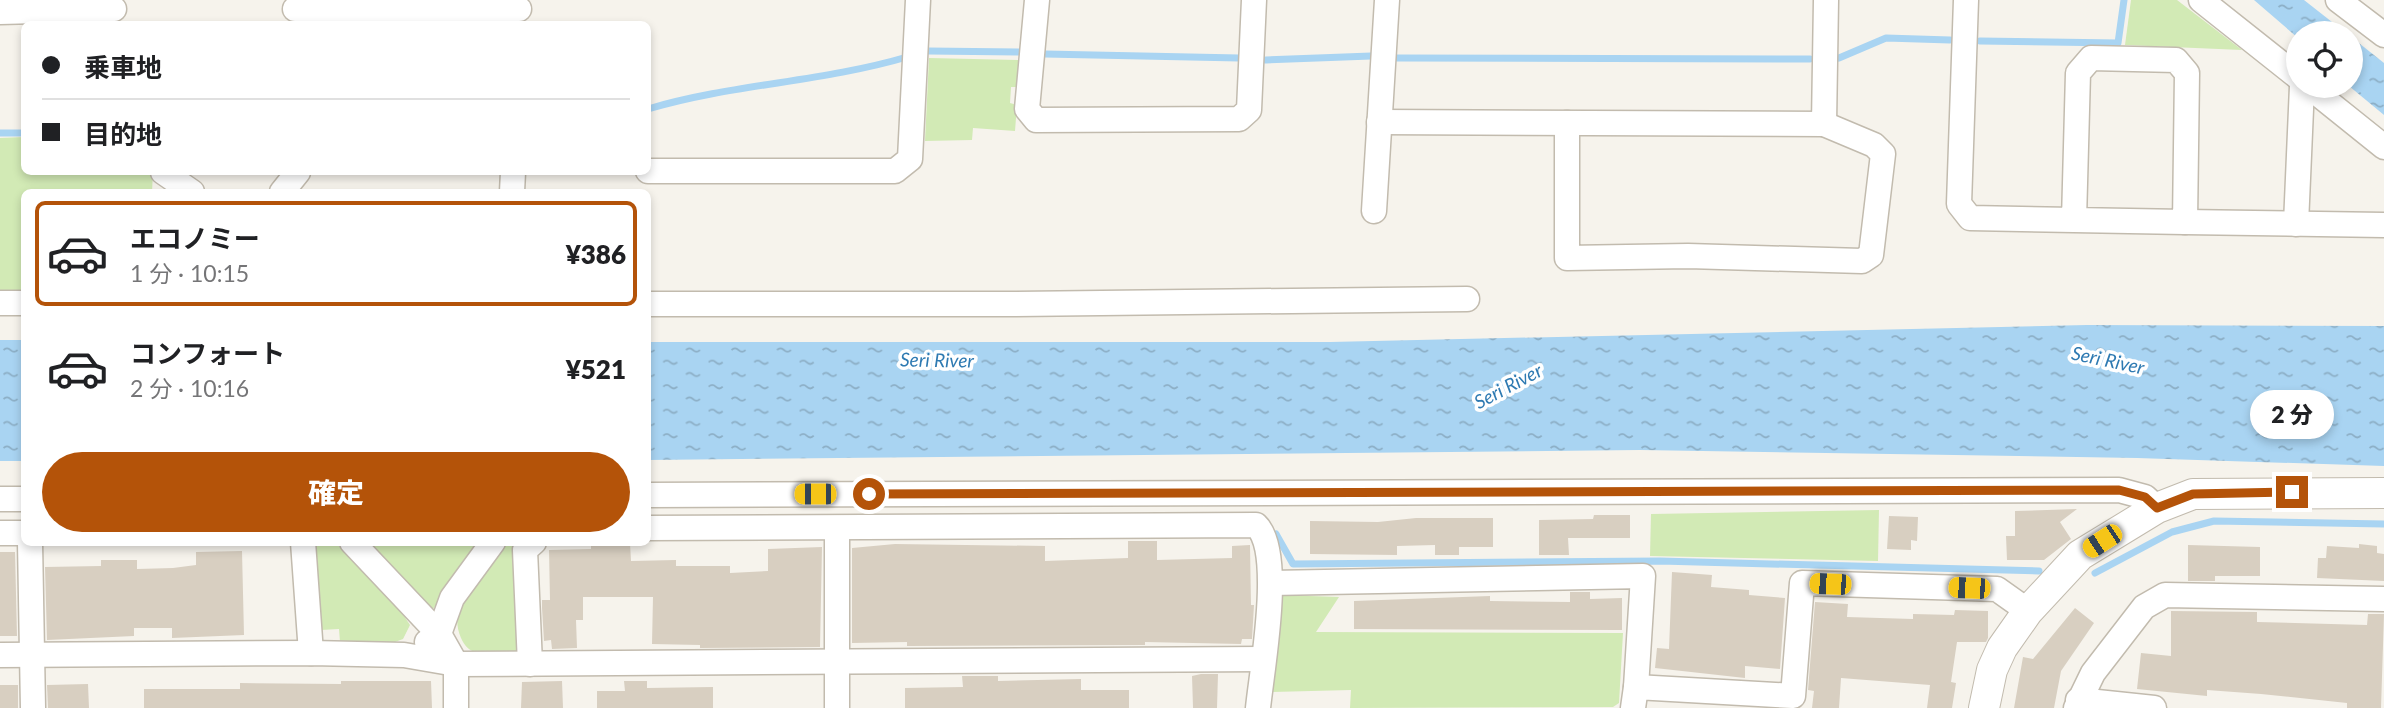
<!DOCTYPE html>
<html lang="ja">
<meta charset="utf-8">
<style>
:root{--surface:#fff;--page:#f2f2f2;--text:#202124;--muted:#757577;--line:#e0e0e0;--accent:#b45309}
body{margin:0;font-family:Lato,"Noto Sans JP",sans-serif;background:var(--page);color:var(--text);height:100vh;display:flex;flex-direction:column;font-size:26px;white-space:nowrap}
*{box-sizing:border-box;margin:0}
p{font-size:23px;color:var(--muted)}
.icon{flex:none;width:38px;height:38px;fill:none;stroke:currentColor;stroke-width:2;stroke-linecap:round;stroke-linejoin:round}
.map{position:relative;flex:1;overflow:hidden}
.side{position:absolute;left:21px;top:189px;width:630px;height:357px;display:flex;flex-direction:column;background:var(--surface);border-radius:10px;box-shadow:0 4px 10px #0003}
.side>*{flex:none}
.hud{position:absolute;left:21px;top:21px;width:630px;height:154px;border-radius:10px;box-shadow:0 4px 10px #0003;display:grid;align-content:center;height:154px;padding:0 21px;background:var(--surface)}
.fabs{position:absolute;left:2286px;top:21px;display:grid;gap:14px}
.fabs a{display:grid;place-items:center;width:77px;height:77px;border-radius:50%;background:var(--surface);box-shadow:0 4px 10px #0003;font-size:35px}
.end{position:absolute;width:32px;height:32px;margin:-16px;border:9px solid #b45309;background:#fff;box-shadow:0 0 0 4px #fff}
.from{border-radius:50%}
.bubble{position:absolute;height:49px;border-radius:24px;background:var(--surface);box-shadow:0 4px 10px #0003;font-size:23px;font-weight:800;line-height:49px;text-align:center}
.car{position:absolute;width:21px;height:42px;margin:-21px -10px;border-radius:9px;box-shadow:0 0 5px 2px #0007;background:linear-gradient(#f5c518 24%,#345 0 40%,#f5c518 0 76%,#345 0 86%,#f5c518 0)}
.hud b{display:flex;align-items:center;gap:24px;height:66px;font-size:26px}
.hud b+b{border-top:2px solid var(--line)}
.hud i{width:18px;height:18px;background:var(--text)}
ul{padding:12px 0 0;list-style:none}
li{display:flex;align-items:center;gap:21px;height:105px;margin:0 14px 10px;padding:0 7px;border:4px solid transparent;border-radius:10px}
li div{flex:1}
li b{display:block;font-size:26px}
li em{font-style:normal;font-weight:800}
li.active{border-color:var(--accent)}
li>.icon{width:63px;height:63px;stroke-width:1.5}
.action{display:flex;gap:14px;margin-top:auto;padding:14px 21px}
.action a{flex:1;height:80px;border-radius:42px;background:var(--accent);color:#fff;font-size:28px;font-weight:800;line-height:80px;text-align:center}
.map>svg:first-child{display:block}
</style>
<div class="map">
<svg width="2384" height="708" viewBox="0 0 2384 708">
<defs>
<pattern id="water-ripples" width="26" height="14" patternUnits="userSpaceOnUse" patternTransform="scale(1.75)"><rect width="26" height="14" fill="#a9d4f2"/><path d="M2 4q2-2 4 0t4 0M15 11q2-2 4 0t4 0" fill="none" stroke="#8caec5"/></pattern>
</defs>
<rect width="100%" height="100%" fill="#f6f3ec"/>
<g fill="#d2eab5">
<path d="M2131,0H2177L2242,50L2125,45Z"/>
<path d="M929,58L1021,60L1019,87H1011L1010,103L1017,105L1015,131L973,128L972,140L925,141Z"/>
<path d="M24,137V172H153L152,192H24V294H0V138Z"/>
<path d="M1879,510L1878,561L1650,556L1651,514Z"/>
<path d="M314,543H336L398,607L410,625L403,639L395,642H340L339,629L321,630Z"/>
<path d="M368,543H480L433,609L420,602Z"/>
<path d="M519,545L521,649L514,656C502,655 488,655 476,652C469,651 464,645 461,638C445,602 484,572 505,546Z"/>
<path d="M1281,595L1339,597L1316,632L1623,633L1619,703L1613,707L1350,708L1351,690L1272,692Z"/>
</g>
<g fill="url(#water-ripples)">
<path d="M2254,0H2304L2346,33H2298V38Z"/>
<path d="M2350,36L2384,63V115L2349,86Z"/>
<path d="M2087,325L2384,326V466L2137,458L1640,450L648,460V342H1330Z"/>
<rect x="0" y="340" width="24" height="121"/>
</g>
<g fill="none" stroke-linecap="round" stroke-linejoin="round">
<g stroke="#a9d4f2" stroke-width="7">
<path d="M1980,41L2118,43L2124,0"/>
<path d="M929,51L1020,52"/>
<path d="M1045,54L1239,58"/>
<path d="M1397,58L1810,59"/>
<path d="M1839,58L1886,38L1950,40"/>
<path d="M1266,60L1371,56"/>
<path d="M648,109C732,84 822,82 907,57"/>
<path d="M0,133H24"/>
<path d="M1276,534L1293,564L1660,561L2039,571"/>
<path d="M2095,573L2172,532L2214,521L2384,524"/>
</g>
</g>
<g fill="#d8cfc1">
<path d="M2077,509L2060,522L2071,539L2044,560H2007L2006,536H2015V511Z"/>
<path d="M1594,515H1630V538H1568L1569,555H1539V520L1593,519Z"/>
<path d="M1889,516L1918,517L1917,541L1911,540V550L1887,549Z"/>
<path d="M1416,518H1493V547H1459V555H1435V545L1397,546V555L1310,554V521L1378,522Z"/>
<path d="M1128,541H1157V560L1232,558V546L1250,545L1251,605H1254L1252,639H1242L1241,644L1145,642V645L907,646V642L852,643V548L895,544L1045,546V561L1128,558Z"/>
<path d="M591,543H630L631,561L676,560V566H730V573L768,571V549L822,547L820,647L700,648V645L652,644L653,597H583V620H576L577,648L552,649L551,640L544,641L542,608V600H550L549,550L591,549Z"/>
<path d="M2359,544L2377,546V553L2384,554V581L2317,578L2318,558H2326L2327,546L2359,548Z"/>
<path d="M2188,545L2260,547V576H2215V581H2188Z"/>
<path d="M242,551L244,635L172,638V628H134V636L47,640L45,567L101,566V560H137V569L173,568L196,565V552Z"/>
<path d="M0,552H15L17,636H0Z"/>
<path d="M1672,572L1712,575L1711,587L1749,590V595L1785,598L1780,669L1745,666V678L1655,668L1657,648L1669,649Z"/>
<path d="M1570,592H1590V599L1622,598V630L1354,629V601L1490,596V601L1570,602Z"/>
<path d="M1815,602L1848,604L1847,617L1913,619V614L1954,615L1955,610L1988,611V638L1986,642H1957L1951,682L1956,683L1952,708H1927L1930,685L1841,678L1839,708H1812L1814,691L1808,690Z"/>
<path d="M2075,608L2094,623L2061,671L2054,708H2014L2023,657L2033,659Z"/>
<path d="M2171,611L2257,612V622L2367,625L2368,614H2384L2381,708H2347V703L2261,694L2207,690V696L2137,689L2141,653L2171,656Z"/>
<path d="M1201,674H1218L1217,708H1193L1192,676Z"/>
<path d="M962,676H998V681L1081,679V690H1129V708H905V688L963,687Z"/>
<path d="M341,681H431L432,708H144V689H240V683L341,684Z"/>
<path d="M562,681L563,708H521L522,682Z"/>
<path d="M624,681H647V688L713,687V708H597V691H625Z"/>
<path d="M88,684L89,708H48L47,685Z"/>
<rect x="0" y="685" width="18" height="23"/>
</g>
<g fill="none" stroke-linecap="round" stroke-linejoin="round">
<g stroke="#c2bbae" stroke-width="27">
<g id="minor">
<path d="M1037,0L1027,109L1036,120L1239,119L1249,110L1254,0"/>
<path d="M1966,0L1959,204L1970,218L2185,222L2187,73L2176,60L2091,58L2078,73L2074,220"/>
<path d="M2201,0L2298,77"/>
<path d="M2338,0L2384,35"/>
<path d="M295,9H519"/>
<path d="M0,12L114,9"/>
<path d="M2308,86L2384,147"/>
<path d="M1379,122L1824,124L1826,0"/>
<path d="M1567,123V258L1688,256L1862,261L1871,255L1883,154L1874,145L1824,124"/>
<path d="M648,171H895L910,159L918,0"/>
<path d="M163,172L192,192"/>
<path d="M282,192L298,172"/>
<path d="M512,192L513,172"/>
<path d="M1374,211L1387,0"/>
<path d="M2185,222L2384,225"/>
<path d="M2296,224L2302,86"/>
<path d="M0,303H24"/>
<path d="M648,304H1007L1467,299"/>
<path d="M648,495L2119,490L2145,497L2157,508"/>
<path d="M0,499H24"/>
<path d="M648,528L1256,525C1284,551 1262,668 1258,708"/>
<path d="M0,533H24"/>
<path d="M30,542L33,708"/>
<path d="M303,542L311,653"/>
<path d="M352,542L439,634L456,664V708"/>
<path d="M1271,583L1643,576L1636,687"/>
<path d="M427,642L439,634L452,598L493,542"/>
<path d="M0,655L311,653L404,655L456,664L1263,659"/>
<path d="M530,664L525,550L534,542"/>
<path d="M2078,700L2154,708"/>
<path d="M837,708V528"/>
<path d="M1633,708L1636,687L1793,696L1802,583L1997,589L2028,611"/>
<path d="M2076,708L2093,673L2144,607L2165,595L2384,599"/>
</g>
</g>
<g stroke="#c2bbae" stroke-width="32">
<path id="tertiary" d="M1984,708L1992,670L2002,648L2028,611L2080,555L2157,508L2193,494L2384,493"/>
</g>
<use href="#minor" stroke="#fff" stroke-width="24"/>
<use href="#tertiary" stroke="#fff" stroke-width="30"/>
</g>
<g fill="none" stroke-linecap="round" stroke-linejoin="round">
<path stroke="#b45309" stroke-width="9" d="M869,494L2119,490L2145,497L2157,508L2193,494L2292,492"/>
</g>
<g text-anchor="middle" stroke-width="7" stroke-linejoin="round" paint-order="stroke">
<g font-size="19" font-style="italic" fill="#2e7ab2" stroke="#fff">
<text transform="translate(937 360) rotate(1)" y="7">Seri River</text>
<text transform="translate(2108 360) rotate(12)" y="7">Seri River</text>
<text transform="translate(1508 386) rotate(-28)" y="7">Seri River</text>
</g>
</g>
</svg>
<div class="fabs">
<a><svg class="icon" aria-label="locate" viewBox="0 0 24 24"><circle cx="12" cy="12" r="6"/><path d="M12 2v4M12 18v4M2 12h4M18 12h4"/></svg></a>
</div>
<i class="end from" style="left:869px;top:494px"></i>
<i class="end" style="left:2292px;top:492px"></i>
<div class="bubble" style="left:2250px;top:390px;width:84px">2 分</div>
<i class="car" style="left:815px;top:494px;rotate:270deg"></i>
<i class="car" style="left:2102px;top:541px;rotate:237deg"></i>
<i class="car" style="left:1830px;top:584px;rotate:272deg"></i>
<i class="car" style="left:1969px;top:588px;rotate:272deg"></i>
<div class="hud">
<b><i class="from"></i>乗車地</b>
<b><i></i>目的地</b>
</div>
<section class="side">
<ul>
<li class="active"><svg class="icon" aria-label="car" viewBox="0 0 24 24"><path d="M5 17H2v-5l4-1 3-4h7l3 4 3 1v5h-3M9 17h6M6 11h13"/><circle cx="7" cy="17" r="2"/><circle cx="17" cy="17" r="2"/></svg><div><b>エコノミー</b><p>1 分 · 10:15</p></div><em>¥386</em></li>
<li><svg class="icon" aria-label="car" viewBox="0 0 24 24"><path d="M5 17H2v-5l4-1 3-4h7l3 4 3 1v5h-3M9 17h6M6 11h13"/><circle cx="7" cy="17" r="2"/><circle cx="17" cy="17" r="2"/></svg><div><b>コンフォート</b><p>2 分 · 10:16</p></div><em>¥521</em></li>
</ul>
<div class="action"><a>確定</a></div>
</section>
</div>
